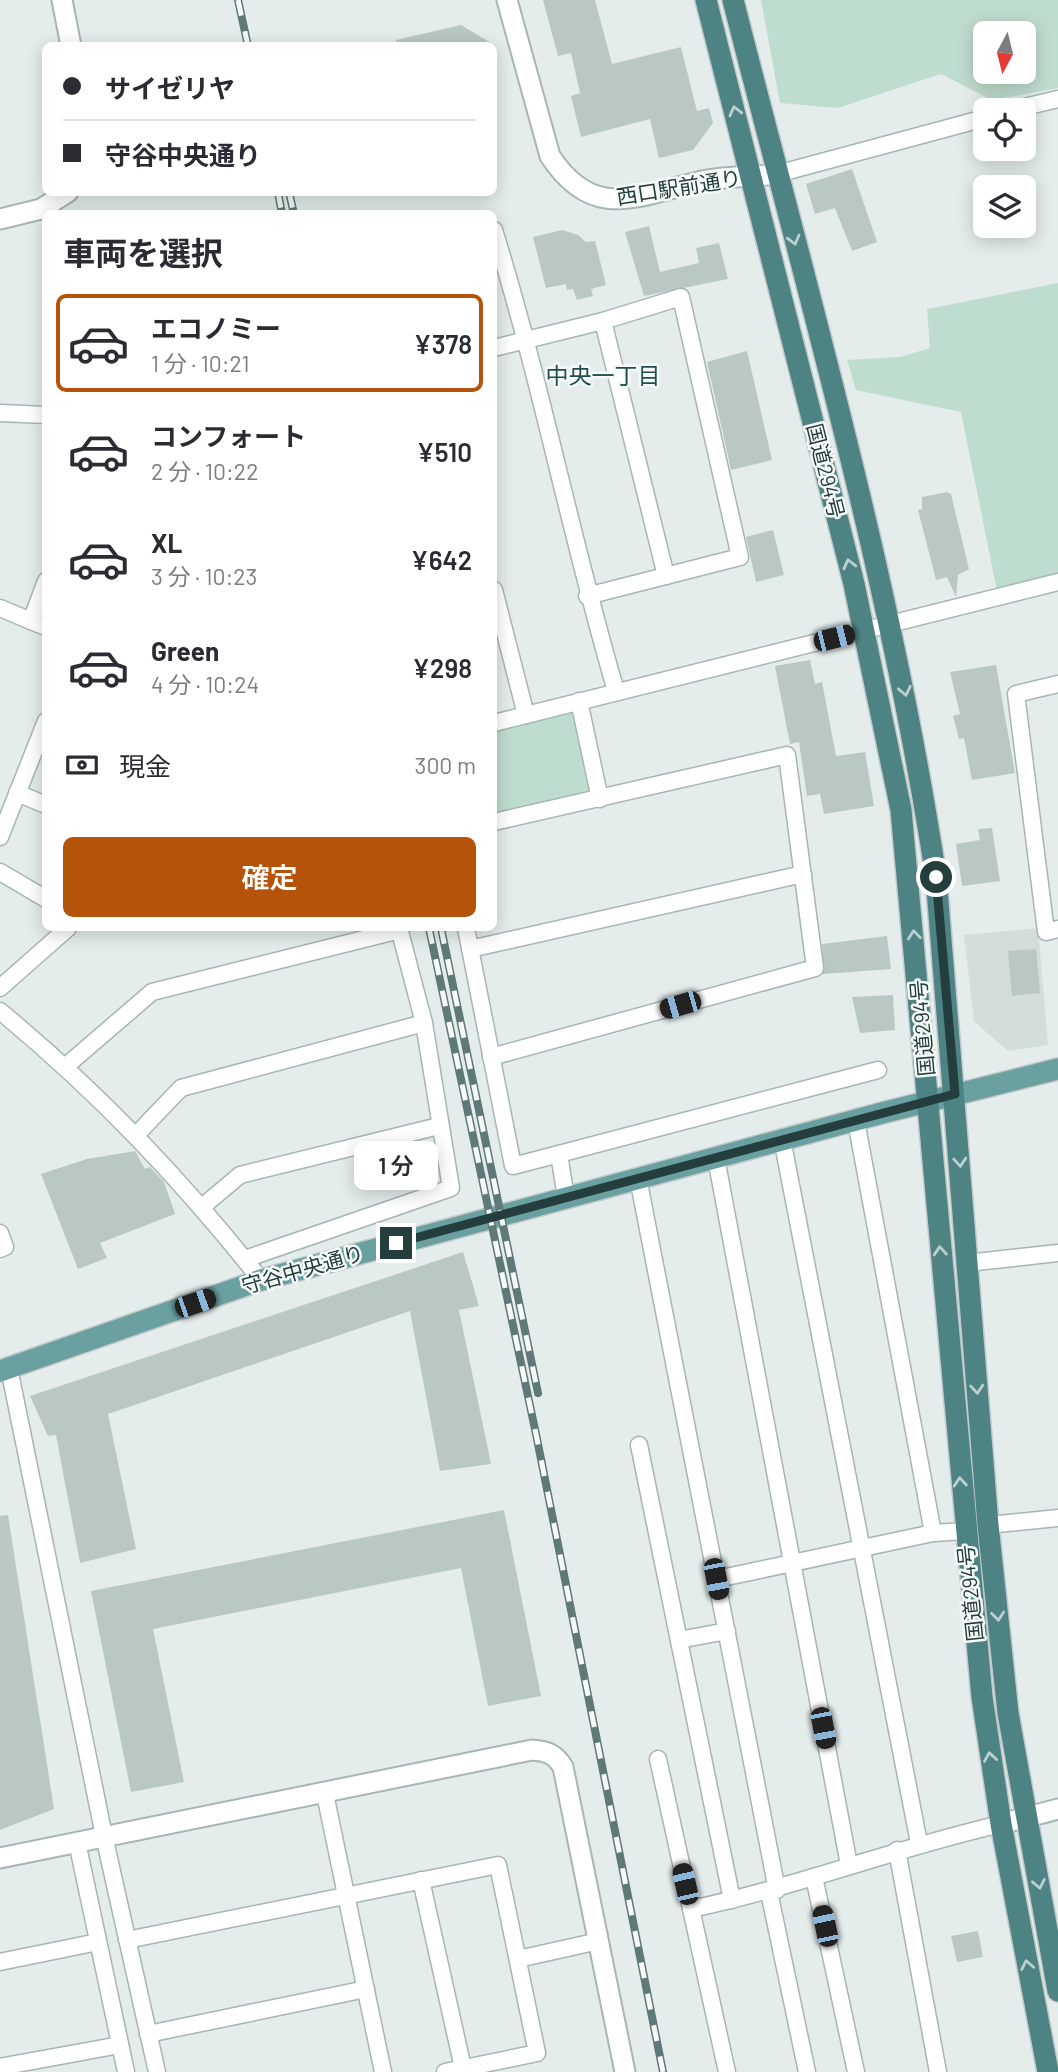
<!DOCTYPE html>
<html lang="ja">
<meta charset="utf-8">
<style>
:root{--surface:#fff;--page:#f7f7f7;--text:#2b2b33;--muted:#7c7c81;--line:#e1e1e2;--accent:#b45309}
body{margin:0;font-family:Barlow,"Noto Sans JP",sans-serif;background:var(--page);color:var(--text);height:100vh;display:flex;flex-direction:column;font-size:26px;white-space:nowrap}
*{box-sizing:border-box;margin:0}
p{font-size:23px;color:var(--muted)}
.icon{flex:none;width:38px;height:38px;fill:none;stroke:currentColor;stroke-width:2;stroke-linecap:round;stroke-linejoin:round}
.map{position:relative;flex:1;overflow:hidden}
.details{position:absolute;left:42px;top:210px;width:455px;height:721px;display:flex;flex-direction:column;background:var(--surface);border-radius:10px;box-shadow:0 4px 18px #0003}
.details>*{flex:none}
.banner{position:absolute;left:42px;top:42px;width:455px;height:154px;border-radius:10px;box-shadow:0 4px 18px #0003;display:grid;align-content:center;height:154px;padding:0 21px;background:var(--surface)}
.needle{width:46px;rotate:187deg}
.fabs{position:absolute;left:973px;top:21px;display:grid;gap:14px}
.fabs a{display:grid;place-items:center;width:63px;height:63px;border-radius:10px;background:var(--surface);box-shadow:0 4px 18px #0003;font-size:35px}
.end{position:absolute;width:32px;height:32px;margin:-16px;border:9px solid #243e3e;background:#fff;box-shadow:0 0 0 4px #fff}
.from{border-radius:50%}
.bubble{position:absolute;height:49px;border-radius:10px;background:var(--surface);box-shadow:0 4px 18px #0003;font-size:23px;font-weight:600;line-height:49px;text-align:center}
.car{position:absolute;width:21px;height:42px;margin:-21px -10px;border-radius:9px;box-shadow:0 0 5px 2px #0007;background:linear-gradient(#222 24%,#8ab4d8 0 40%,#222 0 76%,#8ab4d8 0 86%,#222 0)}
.banner b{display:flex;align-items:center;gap:24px;height:66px;font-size:26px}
.banner b+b{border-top:2px solid var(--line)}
.banner i{width:18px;height:18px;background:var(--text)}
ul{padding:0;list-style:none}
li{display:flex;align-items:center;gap:21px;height:98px;margin:0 14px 10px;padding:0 7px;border:4px solid transparent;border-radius:10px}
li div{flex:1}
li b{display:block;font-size:26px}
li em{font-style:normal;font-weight:600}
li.selected{border-color:var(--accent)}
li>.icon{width:63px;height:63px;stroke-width:1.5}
h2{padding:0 21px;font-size:32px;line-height:84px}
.pay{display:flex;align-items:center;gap:18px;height:77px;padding:0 21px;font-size:26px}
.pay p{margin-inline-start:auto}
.cta{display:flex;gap:14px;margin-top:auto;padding:14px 21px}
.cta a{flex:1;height:80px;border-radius:10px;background:var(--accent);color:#fff;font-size:28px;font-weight:600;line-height:80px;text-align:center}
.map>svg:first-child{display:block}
</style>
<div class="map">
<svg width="1058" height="2072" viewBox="0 0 1058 2072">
<rect width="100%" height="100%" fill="#e4edec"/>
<path fill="#d3dddb" d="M1038,928L1048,1045L1008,1051L974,1021L964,935Z"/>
<g fill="#bfddcf" fill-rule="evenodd">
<path d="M761,0H1058V88L992,100L941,74L838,108L780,103ZM1024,33V72H985V33Z"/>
<path d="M1058,283V582L998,596L961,412L856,390L847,360L900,357L930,348L927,309Z"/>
<path d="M579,701L600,799L494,822V723Z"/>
</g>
<g fill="#bac8c5">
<path d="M543,0H595L612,64L681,47L697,111L709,108L713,123L693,150L659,158L650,119L581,137L571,96L580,93L571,53L558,56Z"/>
<path d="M461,25L496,46H397L396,40Z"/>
<path d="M852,169L877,242L852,251L835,208L815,214L806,184Z"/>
<path d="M649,226L660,272L699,263L696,248L719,243L728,279L644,296L625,232Z"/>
<path d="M562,230L578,235L586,242L595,241L606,285L591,289L593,296L577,300L573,289L567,290L566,284L546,288L533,237Z"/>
<path d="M747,351L772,460L731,470L707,362Z"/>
<path d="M947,492L951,494L969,569L958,575L956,597L947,577L936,580L918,510L922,509V497Z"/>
<path d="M773,530L784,575L756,582L746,537Z"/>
<path d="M810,660L815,684L822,682L836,756L865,752L874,806L824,814L820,794L807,796L799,742L790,744L775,666Z"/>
<path d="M996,665L1015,773L972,780L964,738L959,739L953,716L960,714L950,672Z"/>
<path d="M992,828L1000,881L962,886L956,844L980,840L978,829Z"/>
<path d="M887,936L891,969L823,974L822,944Z"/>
<path d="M1036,949L1040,993L1012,996L1008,951Z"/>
<path d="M893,995L895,1030L860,1033L852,997Z"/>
<path d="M135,1151L145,1169L150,1167L164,1182L175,1214L100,1243L107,1258L78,1269L41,1174L87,1159Z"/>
<path d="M463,1252L479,1306L459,1310L491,1464L440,1471L410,1311L108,1414L136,1549L80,1563L56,1435L48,1436L30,1396Z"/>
<path d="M504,1510L541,1696L488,1706L461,1568L153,1629L184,1782L131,1792L91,1591Z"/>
<path d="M8,1515L54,1809L0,1830V1516Z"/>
<path d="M978,1931L983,1957L957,1962L951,1936Z"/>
</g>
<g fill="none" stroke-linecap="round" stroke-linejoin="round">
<g stroke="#a7b5b4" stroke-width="19">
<g id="minor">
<path d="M1012,110L1058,99"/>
<path d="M777,174L985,118"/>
<path d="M494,230C541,381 571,539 616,691"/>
<path d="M603,321L666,576"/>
<path d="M494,348L603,321L681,297L740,557L587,596"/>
<path d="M0,413L46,415"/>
<path d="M46,581L31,621L46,627"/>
<path d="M494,590L526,715"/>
<path d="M0,608L31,621"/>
<path d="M1058,684L1016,694L1046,932L1058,929"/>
<path d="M579,701L600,799"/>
<path d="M494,723L1058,582"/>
<path d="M17,793L46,805"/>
<path d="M0,837L46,721"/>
<path d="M0,872L46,899"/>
<path d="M466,928L513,1166L559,1154L566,1198"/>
<path d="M470,949L803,874"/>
<path d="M0,988L68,928"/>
<path d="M0,1011C100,1094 180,1178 261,1280"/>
<path d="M491,1057L815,968L787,755L494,822"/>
<path d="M66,1066L152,992L400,930"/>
<path d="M856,1121L933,1533"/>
<path d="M137,1134L181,1088L424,1023"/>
<path d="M782,1139L919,1843"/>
<path d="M559,1154L878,1070"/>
<path d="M716,1158L849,1865"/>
<path d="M638,1178L777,1890"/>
<path d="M202,1207L240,1175L439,1126"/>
<path d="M0,1233L5,1247L0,1249"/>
<path d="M245,1259L451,1188L424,1023L399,928"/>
<path d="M967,1263L1058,1253"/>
<path d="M9,1368L104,1836L157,2072"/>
<path d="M639,1445L732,1900"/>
<path d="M988,1525L1058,1518"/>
<path d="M717,1579L933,1533L965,1531"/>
<path d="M679,1640L727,1631"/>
<path d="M658,1759L727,2072"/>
<path d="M325,1794L383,2072"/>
<path d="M77,1842L126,2072"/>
<path d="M897,1850L938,2072"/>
<path d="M814,1877L856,2072"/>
<path d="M421,1880L463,2068"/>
<path d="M769,1892L807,2072"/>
<path d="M691,1909C796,1887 896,1848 1001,1824"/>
<path d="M127,1940L498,1865L537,2053L445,2072"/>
<path d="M518,1959L599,1941"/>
<path d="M0,1962L98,1942"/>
<path d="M148,2034L366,1989"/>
<path d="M0,2067L120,2045"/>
</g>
</g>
<g stroke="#a7b5b4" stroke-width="23">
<g id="tertiary">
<path d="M62,0L71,46"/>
<path d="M507,0L550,156C594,223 638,195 702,181C727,176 752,177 777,174"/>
<path d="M0,219L41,209L68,192"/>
<path d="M1001,1824L1058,1809"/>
<path d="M0,1858L532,1750C547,1751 555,1754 563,1767L625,2072"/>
</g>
</g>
<g stroke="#c2c9c9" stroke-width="24">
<path id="primary" d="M0,1371L261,1280L882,1113L1058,1069"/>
</g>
<g stroke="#c2c9c9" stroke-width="24">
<g id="trunk">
<path d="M706,0L854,584L901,810L982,1697L1001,1824L1048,2072"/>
<path d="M733,0C807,291 891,580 936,877L988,1525L1008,1713L1058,1991"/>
</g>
</g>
<use href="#minor" stroke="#fff" stroke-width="16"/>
<use href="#tertiary" stroke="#fff" stroke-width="19"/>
<use href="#primary" stroke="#6ba0a0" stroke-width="21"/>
<use href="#trunk" stroke="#4e8384" stroke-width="21"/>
<g stroke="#5f7979" stroke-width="8">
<g id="rail">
<path d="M238,0L248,46"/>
<path d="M278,192L282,214"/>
<path d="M289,192L294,214"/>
<path d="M429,928L536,1434L663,2072"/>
<path d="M441,928L538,1393"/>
</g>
</g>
<use href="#rail" stroke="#f5faf8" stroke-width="5" stroke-dasharray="16" stroke-linecap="butt"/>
</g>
<defs><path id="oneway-chevron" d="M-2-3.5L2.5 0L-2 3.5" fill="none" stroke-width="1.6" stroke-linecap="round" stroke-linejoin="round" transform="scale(1.75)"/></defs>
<g stroke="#bbd0cf">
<use href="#oneway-chevron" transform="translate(735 111) rotate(-104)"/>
<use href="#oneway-chevron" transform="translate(794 240) rotate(75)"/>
<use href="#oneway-chevron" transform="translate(849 564) rotate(-104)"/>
<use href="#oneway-chevron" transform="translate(905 691) rotate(78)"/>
<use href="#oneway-chevron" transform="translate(914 935) rotate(-96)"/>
<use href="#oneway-chevron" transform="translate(960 1162) rotate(86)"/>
<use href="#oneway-chevron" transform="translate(940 1251) rotate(-94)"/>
<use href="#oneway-chevron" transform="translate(977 1389) rotate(86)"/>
<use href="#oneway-chevron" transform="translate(960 1482) rotate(-95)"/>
<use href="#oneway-chevron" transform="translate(998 1616) rotate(84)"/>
<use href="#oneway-chevron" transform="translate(990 1757) rotate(-99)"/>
<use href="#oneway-chevron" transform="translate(1039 1884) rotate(79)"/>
<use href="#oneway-chevron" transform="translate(1027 1965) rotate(-101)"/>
</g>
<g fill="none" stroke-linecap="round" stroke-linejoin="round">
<path stroke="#243e3e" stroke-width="9" d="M396,1243L955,1094L936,877"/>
</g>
<g text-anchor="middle" stroke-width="5" stroke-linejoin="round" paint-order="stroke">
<g font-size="21" fill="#243e3e" stroke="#f5faf8">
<text transform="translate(679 188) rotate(-9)" y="7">西口駅前通り</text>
<text transform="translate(825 471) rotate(76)" y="7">国道294号</text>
<text transform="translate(923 1028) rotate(-95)" y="7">国道294号</text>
<text transform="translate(303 1270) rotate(-16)" y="7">守谷中央通り</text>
<text transform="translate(971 1593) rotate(-96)" y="7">国道294号</text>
</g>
<g font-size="23" fill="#214f50" stroke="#f5faf8">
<text x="603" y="384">中央一丁目</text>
</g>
</g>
</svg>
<div class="fabs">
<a><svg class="needle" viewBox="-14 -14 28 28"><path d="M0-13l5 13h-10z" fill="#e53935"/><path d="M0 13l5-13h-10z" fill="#7c7c81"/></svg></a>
<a><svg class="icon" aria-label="locate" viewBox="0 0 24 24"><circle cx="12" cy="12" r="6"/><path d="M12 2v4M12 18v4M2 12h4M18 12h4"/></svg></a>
<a><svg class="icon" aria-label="layers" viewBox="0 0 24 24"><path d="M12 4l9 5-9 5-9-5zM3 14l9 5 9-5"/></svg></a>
</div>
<i class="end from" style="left:936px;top:877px"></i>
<i class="end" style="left:396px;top:1243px"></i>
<div class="bubble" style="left:354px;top:1141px;width:84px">1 分</div>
<i class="car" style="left:834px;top:638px;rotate:76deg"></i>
<i class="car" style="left:680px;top:1005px;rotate:254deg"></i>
<i class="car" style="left:195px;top:1303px;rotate:71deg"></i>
<i class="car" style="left:716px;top:1579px;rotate:169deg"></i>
<i class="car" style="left:823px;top:1728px;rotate:169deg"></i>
<i class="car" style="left:685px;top:1884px;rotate:347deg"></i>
<i class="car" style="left:825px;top:1926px;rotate:348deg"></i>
<div class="banner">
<b><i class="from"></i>サイゼリヤ</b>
<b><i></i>守谷中央通り</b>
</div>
<section class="details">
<h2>車両を選択</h2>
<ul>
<li class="selected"><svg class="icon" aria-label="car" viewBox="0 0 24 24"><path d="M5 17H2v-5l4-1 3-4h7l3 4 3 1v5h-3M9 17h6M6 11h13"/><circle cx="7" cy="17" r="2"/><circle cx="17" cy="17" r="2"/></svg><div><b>エコノミー</b><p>1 分 · 10:21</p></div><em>¥378</em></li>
<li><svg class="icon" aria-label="car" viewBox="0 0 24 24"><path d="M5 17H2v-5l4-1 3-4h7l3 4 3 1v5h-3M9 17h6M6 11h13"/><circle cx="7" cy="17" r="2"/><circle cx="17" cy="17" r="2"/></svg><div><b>コンフォート</b><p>2 分 · 10:22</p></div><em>¥510</em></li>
<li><svg class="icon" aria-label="car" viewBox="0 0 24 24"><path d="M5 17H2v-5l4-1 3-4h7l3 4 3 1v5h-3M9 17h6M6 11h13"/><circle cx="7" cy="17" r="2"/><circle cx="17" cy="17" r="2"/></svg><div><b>XL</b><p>3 分 · 10:23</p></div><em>¥642</em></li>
<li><svg class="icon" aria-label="car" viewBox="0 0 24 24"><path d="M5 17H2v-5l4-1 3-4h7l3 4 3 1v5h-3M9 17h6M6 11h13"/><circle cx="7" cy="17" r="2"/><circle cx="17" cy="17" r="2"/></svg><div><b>Green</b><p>4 分 · 10:24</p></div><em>¥298</em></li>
</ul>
<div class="pay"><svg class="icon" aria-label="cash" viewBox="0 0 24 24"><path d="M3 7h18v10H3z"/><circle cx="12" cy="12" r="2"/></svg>現金<p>300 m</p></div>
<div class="cta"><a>確定</a></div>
</section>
</div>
